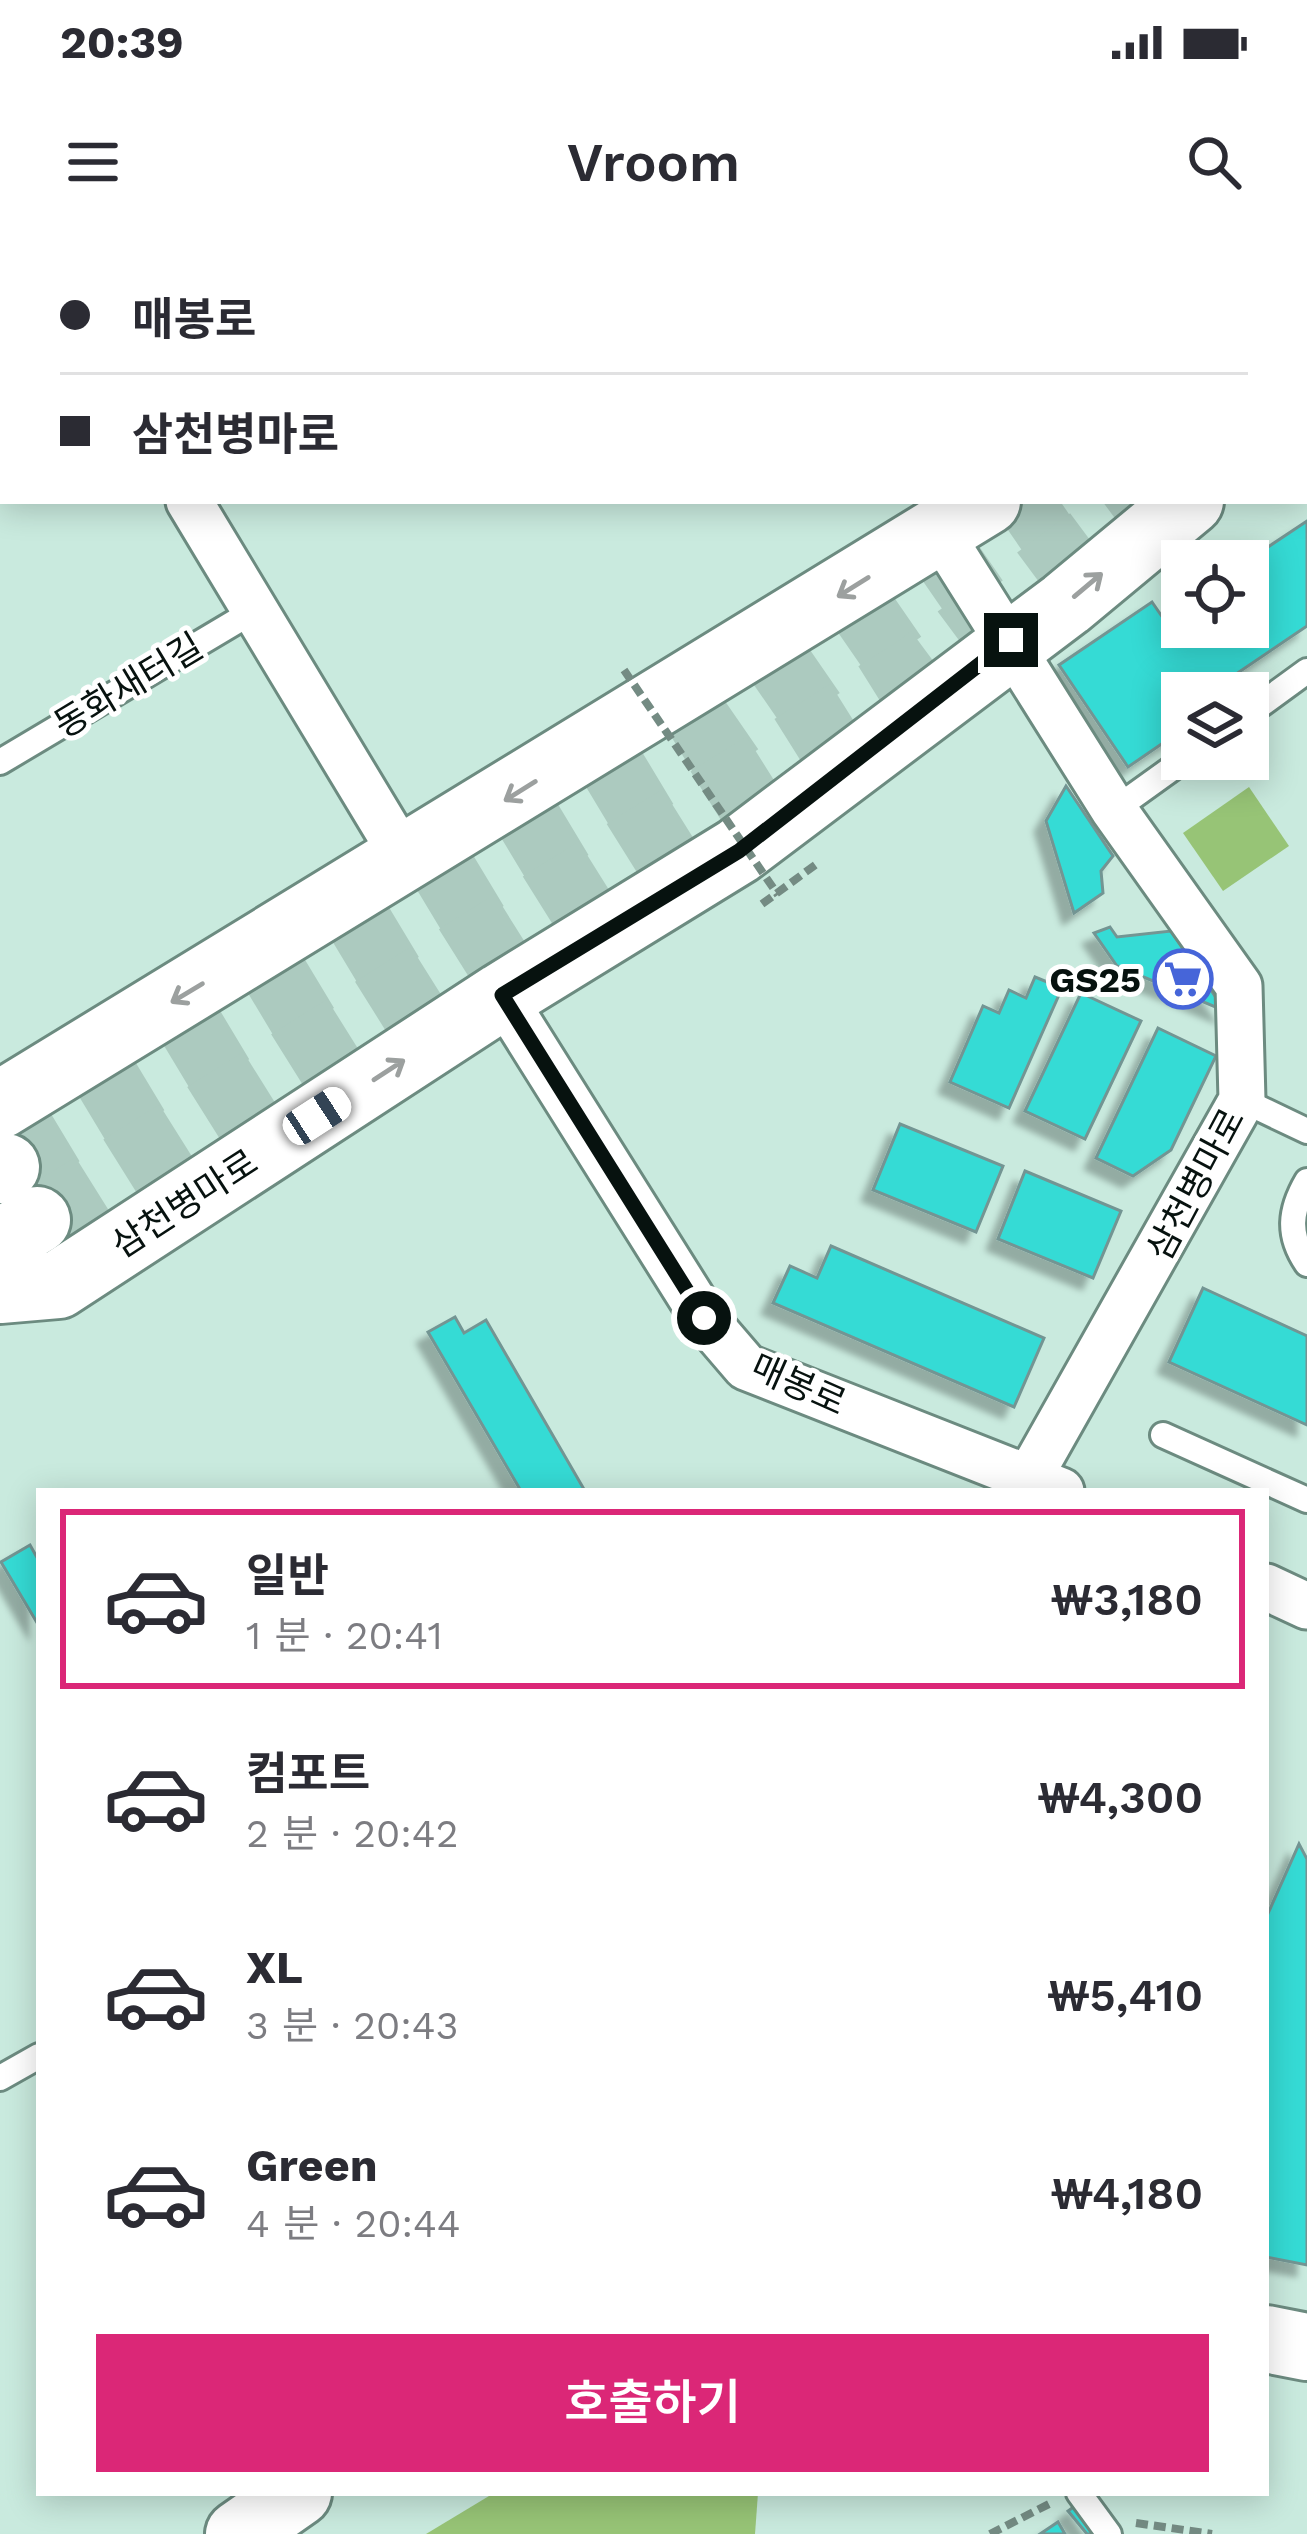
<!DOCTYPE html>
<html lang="ko">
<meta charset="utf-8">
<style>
:root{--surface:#fff;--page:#f7f7f7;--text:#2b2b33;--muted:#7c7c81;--line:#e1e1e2;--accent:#db2777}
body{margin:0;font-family:"Work Sans","Noto Sans KR",sans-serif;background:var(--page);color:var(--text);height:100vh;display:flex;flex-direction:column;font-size:45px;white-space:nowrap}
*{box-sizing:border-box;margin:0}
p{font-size:39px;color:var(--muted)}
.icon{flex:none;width:66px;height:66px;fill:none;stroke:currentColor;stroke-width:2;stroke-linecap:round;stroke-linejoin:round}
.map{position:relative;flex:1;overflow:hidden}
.details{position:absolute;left:36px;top:1248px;width:1233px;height:1008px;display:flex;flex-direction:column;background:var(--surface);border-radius:0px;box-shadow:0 6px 30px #0003}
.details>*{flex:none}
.top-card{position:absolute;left:0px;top:0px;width:1308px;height:264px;box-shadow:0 6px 30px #0003;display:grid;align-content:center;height:264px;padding:0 60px;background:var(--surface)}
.tools{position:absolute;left:1161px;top:300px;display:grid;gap:24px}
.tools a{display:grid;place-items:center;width:108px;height:108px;border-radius:0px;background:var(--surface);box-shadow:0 6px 30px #0003;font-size:60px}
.end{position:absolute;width:54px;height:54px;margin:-27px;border:15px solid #07120f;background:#fff;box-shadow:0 0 0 6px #fff}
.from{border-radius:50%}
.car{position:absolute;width:36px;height:72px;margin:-36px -18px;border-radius:15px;box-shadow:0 0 9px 3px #0007;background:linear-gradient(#fff 24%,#345 0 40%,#fff 0 76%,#345 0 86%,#fff 0)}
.top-card b{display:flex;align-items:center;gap:42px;height:114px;font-size:45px}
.top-card b+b{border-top:3px solid var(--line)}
.top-card i{width:30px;height:30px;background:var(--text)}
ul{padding:21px 0 0;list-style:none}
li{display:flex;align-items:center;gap:36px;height:180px;margin:0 24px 18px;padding:0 36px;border:6px solid transparent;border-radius:0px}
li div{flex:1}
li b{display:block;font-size:45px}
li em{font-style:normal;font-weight:600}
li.active{border-color:var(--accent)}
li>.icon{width:108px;height:108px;stroke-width:1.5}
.primary-button{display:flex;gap:24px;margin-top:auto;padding:24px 60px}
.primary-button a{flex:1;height:138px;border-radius:0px;background:var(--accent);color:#fff;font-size:48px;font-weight:600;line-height:138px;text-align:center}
.status{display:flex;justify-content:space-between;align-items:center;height:84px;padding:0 60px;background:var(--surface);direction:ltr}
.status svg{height:33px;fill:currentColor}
header{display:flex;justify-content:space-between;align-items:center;height:156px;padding:0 60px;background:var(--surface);font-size:54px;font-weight:600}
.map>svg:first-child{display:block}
</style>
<div class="status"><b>20:39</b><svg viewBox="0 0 49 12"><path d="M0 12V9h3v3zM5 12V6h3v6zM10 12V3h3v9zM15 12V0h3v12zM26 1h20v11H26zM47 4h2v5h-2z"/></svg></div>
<header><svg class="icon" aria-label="menu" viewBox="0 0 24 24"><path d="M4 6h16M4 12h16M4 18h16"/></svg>Vroom<svg class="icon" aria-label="search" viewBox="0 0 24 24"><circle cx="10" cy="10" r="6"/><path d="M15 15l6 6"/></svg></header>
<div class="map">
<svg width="1307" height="2294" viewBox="0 0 1307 2294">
<defs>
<filter id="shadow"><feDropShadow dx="-11" dy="11" stdDeviation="3" flood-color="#0004"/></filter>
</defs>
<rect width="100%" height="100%" fill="#c9eade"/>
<g fill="#97c476">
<path d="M1249,547L1289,606L1223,651L1183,593Z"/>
<path d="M494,2253H758L755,2294H426Z"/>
</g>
<g fill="#36dbd5" stroke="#739593" stroke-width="3" filter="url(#shadow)">
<path d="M1307,281V386L1208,453H1182V490L1128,527L1059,425L1152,362L1163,378L1182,365V387H1248L1247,321Z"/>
<path d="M1066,546L1113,616L1101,631L1103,653L1074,673L1046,581Z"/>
<path d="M1110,687L1117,697L1171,691L1225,771L1117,726L1094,693Z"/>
<path d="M1035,737L1062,748L1009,868L950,842L983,766L999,773L1009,750L1026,758Z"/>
<path d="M1081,753L1141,781L1085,899L1025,871Z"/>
<path d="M1158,788L1216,816L1171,910L1133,936L1096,918Z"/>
<path d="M900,884L1003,926L976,992L873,950Z"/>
<path d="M1025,931L1121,971L1093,1038L998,999Z"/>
<path d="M831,1006L1044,1098L1014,1167L773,1063L790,1026L817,1038Z"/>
<path d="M1203,1048L1307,1096V1185L1169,1122Z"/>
<path d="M455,1077L464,1093L486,1080L585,1251H521L428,1092Z"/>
<path d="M30,1305L39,1321V1386L1,1322Z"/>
<path d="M1299,1604L1307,1619V2025L1266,2017V1678Z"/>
<path d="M1079,2263L1100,2294H1087L1068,2271Z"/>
<path d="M1058,2282L1065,2294H1040Z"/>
</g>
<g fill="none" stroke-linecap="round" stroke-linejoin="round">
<g stroke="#accabf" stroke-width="66" stroke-dasharray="66 33" stroke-linecap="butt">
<path d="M1305,90L1307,89"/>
<path d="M6,927L699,510L1060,261"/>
<path d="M37,980L913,431L1142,261"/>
</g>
<g stroke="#6c8b80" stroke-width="30">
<g id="lane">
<path d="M710,0L714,3"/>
<path d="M0,198L3,195"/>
<path d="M1248,474L1307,431"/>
<path d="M0,522L257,369"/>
<path d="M1114,570L1185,519"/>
<path d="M1242,860L1307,891"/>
<path d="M1307,941C1290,970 1287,995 1307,1024"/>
<path d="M1163,1195L1307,1260"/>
<path d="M0,1838L39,1816"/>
<path d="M1079,2253L1109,2294"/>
</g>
</g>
<g stroke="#6c8b80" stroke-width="51">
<g id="street">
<path d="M43,0L45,3"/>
<path d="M189,261L406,621"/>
<path d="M940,293L1114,570L1239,746L1242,860L1030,1236"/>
<path d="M502,756L704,1078L746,1127L1061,1251"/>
<path d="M1266,1347L1307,1366"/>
</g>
</g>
<g stroke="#6c8b80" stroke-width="72">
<g id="secondary">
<path d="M1305,51L1307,50"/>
<path d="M1305,156L1307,153"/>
<path d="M0,865L987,261"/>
<path d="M0,930L6,927"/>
<path d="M0,1003L37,980"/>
<path d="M0,1050L58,1045L502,756L738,611L1066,364L1190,261"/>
<path d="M1266,2099L1307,2107"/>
<path d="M239,2294L298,2253"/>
</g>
</g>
<g stroke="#748b83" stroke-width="8" stroke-dasharray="12 6" stroke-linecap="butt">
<path d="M762,664L818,623"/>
<path d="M1136,2283L1212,2294"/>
<path d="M990,2294L1053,2262"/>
</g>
<use href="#lane" stroke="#fff" stroke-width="24"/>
<use href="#street" stroke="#fff" stroke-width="45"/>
<use href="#secondary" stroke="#fff" stroke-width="66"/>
<path stroke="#748b83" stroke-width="8" stroke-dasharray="12 6" stroke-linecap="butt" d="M624,430L778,655"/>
</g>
<defs><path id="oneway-shaft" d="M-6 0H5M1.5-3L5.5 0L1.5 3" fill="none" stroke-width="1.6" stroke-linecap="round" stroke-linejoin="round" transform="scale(3)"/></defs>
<g stroke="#9ca09f">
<use href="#oneway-shaft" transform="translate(1088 345) rotate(-40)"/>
<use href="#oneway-shaft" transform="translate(853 347) rotate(148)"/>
<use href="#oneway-shaft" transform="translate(520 551) rotate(148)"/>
<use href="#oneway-shaft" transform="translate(187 753) rotate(149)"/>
<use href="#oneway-shaft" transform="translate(389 830) rotate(-33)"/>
</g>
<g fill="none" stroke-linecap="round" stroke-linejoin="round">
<path stroke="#07120f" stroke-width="15" d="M704,1078L502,755L739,611L1011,400"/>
</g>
<defs>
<g id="supermarket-ring" transform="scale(3)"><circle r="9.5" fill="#fff" stroke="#4665d9" stroke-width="1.5"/><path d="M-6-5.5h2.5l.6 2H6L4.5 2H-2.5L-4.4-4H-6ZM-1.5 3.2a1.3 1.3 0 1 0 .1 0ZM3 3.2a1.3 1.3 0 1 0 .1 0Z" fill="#4665d9"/></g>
</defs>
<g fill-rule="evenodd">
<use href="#supermarket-ring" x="1183" y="739"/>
</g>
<g text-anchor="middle" stroke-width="10" stroke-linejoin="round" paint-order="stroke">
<g font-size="36" fill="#07120f" stroke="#fff">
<text transform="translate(128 445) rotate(-31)" y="13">동화새터길</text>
<text transform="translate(1195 944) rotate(-62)" y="13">삼천병마로</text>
<text transform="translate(184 963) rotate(-33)" y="13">삼천병마로</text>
<text transform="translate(799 1144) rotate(24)" y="13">매봉로</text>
</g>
<g font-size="36" font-weight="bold" fill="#07120f" stroke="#fff" text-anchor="end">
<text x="1141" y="752">GS25</text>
</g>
</g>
</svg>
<div class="tools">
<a><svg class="icon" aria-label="locate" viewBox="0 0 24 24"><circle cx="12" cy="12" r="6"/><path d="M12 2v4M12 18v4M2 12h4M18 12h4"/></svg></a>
<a><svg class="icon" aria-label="layers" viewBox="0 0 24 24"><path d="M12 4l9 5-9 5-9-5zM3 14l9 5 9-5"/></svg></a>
</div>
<i class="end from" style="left:704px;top:1078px"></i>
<i class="end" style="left:1011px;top:400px"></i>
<i class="car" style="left:317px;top:876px;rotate:57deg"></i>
<div class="top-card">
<b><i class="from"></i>매봉로</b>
<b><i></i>삼천병마로</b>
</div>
<section class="details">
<ul>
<li class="active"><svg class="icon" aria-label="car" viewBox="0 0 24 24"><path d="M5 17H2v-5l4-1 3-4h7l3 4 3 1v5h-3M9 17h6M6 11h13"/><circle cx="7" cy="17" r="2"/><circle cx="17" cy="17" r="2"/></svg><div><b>일반</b><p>1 분 · 20:41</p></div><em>₩3,180</em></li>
<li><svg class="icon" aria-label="car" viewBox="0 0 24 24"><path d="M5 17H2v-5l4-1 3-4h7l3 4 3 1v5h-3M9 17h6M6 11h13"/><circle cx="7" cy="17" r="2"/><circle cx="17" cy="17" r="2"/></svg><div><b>컴포트</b><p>2 분 · 20:42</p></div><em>₩4,300</em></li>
<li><svg class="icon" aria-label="car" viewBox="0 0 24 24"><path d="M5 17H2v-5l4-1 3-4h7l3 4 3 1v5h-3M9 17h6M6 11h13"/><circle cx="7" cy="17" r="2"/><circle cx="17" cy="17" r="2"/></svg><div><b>XL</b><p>3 분 · 20:43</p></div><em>₩5,410</em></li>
<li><svg class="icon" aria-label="car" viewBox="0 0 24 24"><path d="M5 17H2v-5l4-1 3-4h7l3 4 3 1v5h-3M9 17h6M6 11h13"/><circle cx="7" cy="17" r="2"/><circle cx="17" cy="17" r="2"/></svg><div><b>Green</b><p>4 분 · 20:44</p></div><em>₩4,180</em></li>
</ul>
<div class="primary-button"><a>호출하기</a></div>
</section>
</div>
